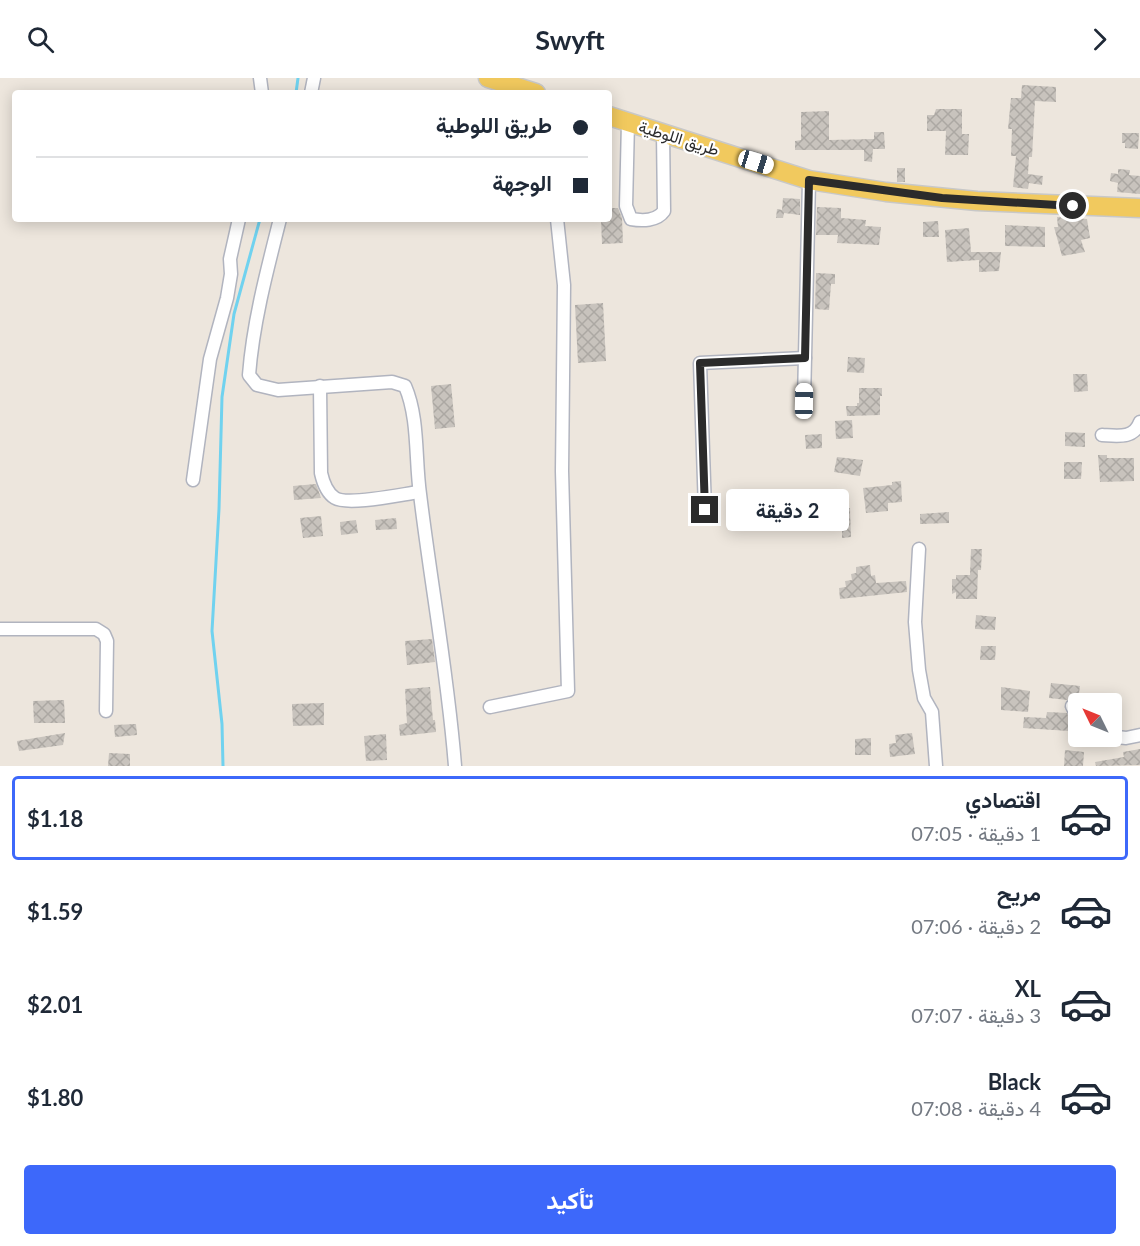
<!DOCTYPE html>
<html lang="ar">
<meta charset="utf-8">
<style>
:root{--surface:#fff;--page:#f6f6f7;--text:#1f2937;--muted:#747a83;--line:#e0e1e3;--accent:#3d68fa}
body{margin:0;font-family:Lato,Vazirmatn,sans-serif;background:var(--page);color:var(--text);direction:rtl;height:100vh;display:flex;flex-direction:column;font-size:22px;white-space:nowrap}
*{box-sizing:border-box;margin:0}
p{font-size:20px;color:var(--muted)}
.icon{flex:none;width:33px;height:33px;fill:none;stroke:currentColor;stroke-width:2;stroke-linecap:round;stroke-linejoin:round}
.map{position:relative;height:688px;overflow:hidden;direction:ltr}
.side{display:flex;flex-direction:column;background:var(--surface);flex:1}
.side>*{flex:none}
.hud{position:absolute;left:12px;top:12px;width:600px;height:132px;border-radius:6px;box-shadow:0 3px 15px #0003;direction:rtl;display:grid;align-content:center;height:132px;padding:0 24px;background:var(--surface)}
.needle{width:39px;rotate:313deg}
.fabs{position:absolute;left:1068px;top:615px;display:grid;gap:12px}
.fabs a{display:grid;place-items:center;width:54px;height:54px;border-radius:6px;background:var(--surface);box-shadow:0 3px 15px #0003;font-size:30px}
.end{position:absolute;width:27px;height:27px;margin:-14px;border:8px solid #2b2b2b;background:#fff;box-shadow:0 0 0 3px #fff}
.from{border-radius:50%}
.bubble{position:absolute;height:42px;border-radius:6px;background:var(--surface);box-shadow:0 3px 15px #0003;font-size:20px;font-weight:700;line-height:42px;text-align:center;direction:rtl}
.car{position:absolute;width:18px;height:36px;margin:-18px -9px;border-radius:8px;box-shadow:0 0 4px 2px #0007;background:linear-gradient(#fff 24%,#345 0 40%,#fff 0 76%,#345 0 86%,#fff 0)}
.hud b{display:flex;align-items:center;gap:21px;height:57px;font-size:22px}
.hud b+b{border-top:2px solid var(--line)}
.hud i{width:15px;height:15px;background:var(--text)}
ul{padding:10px 0 0;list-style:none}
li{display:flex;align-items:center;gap:18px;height:84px;margin:0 12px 9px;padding:0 12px;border:3px solid transparent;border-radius:6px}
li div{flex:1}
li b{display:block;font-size:22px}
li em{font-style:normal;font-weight:700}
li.active{border-color:var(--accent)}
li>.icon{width:54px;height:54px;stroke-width:1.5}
.cta{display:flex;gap:12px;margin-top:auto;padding:12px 24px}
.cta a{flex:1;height:69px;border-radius:6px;background:var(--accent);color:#fff;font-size:24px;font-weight:700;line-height:69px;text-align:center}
header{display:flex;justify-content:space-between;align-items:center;height:78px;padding:0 24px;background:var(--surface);font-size:27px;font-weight:700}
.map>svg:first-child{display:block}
</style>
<header><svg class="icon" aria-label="forward" viewBox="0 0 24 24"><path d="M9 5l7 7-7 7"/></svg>Swyft<svg class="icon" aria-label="search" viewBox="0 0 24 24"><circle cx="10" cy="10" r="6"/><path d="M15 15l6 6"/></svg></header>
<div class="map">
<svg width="1140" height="688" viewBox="0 0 1140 688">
<defs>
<pattern id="building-cross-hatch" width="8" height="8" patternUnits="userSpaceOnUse" patternTransform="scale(1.5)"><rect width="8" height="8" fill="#c8c3bd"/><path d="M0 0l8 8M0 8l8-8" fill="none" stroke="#aca8a3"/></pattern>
</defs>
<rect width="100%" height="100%" fill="#ede6dd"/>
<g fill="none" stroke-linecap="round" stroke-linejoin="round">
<g stroke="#70d2ef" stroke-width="3">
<path d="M296,15L298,0"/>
<path d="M223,688L222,646L212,553L219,431L222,319L234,236L260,141"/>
</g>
</g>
<g fill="url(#building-cross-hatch)">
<path d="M1022,7L1056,9V24L1035,23L1032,79H1029L1028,96L1043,98L1042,107L1029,105L1028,111L1013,109L1016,78H1011L1012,51H1008L1011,20H1021Z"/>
<path d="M936,31H962V56H969L968,77H945L946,53H927V37H934Z"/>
<path d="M829,33V62L874,61V54H884L885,71H873L872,84L864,83V72H795V63L801,62V34Z"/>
<path d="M1122,55H1139L1138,71L1125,70V65H1122Z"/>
<rect x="897" y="90" width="8" height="14"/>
<path d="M1118,91L1130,92L1129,97L1140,98V116L1117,114L1118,105L1110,103L1111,95L1118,96Z"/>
<path d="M783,120L800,121V137L784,135L783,140H776L777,131L782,132Z"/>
<path d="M817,129L841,130V140L866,142L865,148L881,149L879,167L837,165L838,157H816Z"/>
<path d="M609,130H618L622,140L623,165L602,166L601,141H609Z"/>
<path d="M1057,139L1087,141L1090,160L1081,162L1085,174L1062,178L1054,149H1058Z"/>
<path d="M938,143L939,159H923V144Z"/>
<path d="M1005,147L1045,149V169L1005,168Z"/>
<path d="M969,150L971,174H1001L999,193L979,194V182L947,184L945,152Z"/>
<path d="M816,195L835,196V206H831L829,232L815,231Z"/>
<path d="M603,225L606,283L578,285L575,227Z"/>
<path d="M848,279L865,280L864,295L847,294Z"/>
<path d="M1073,296H1087L1088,313L1074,314Z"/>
<path d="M451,306L455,349L435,351L431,308Z"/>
<path d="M859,310H882V318H880V337L847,338L846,328H857V325H859Z"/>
<path d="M852,342L853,360L836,361L835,343Z"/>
<path d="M1065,354L1085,355V369L1065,368Z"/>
<path d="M822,356V370L806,371L805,357Z"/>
<path d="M1098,377H1107V380H1134V403L1100,404Z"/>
<path d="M837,379L863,382L860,398L834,394Z"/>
<path d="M1064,384H1082L1081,401H1064Z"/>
<path d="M901,403L902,424L888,425V433L866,435L863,410L892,407V404Z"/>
<path d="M316,406L321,420L294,422L293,408Z"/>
<path d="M842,430H850L851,459L842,460Z"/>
<path d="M949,434V445L920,446V436Z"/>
<path d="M321,438L323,458L303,460L300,440Z"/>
<path d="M396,440L397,451L376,452L375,442Z"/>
<path d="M356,442L358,455L341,457L340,444Z"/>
<path d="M971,471H982L981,492H978L977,521H956V514L952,516V501H956V497H970Z"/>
<path d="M870,487L871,498L875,497L876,505L906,503L907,514L840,521L839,510L846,509L845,503L852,502L851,496L856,495V489Z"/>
<path d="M976,537L996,539L995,552L975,551Z"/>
<path d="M432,561L435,584L407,587L405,563Z"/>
<path d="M981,568H996L995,582H980Z"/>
<path d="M1051,605L1080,608L1078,623L1073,620L1067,622L1049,620Z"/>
<path d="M430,609L433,642H435L436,654L400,658L399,647L407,645L405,611Z"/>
<path d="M1001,609L1030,613L1028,634L1001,632Z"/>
<path d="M64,622L65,645H34L33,623Z"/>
<path d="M324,625V647L293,648L292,626Z"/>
<path d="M1047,634L1067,635L1070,643L1069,653L1023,650L1024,639L1046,640Z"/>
<path d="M136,646L137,657L115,659L114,647Z"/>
<path d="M65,655L63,667L19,673L17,663Z"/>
<path d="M912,655L915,676L890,679L889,666L896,665L895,657Z"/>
<path d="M386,656L387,682L366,683L364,658Z"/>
<path d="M871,660V677H855V661Z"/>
<path d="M1140,671V687L1096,688L1095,684L1124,679L1123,674Z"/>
<path d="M1065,672L1084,674L1083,688H1064Z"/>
<path d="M109,675L130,676V688H108Z"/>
</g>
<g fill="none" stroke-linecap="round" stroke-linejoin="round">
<g stroke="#b1b4bf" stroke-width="15">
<g id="minor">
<path d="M260,0L262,15"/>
<path d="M311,15L314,0"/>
<path d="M628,44L626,128L631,141C642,143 657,143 664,133L663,55"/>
<path d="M280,141C267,192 253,245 249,297L257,307L278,312L392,304L405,308C419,340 415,381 420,416C431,507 448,597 455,688"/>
<path d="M320,308L321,395C323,404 327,415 335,420C348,428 403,416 419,414"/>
<path d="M804,323L809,102"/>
<path d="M1102,357C1118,358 1134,361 1140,344"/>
<path d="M193,402L210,281L227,220L231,196L230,181L239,141"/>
<path d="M705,432L700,285L805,280"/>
<path d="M919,471L915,544L919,592L924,620L932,634L936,688"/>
<path d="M0,551H96L104,556L107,563L106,633"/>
<path d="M1072,628L1078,640"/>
<path d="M490,629L568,613L562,393L564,207L557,141"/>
<path d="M1108,658L1126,660L1140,657"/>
</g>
</g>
<g stroke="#c8c8c8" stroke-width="21">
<g id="primary">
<path d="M488,0L536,15"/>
<path d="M609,38L809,102L886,114L977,123L1140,130"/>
</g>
</g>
<use href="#minor" stroke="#fff" stroke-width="12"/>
<use href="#primary" stroke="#f1c95e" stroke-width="18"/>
</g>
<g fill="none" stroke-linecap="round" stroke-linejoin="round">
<path stroke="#2b2b2b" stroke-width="8" d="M705,432L700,285L805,280L809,102L942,120L1073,128"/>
</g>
<g text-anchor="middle" stroke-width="4.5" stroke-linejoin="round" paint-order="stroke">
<g font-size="16" fill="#2b2b2b" stroke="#fff">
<text transform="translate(679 60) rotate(17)" y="6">طريق اللوطية</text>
</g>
</g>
</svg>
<div class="fabs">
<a><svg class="needle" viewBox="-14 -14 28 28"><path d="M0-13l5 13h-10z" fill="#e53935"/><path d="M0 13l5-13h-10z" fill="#747a83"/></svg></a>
</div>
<i class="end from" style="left:1073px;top:128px"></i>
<i class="end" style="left:705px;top:432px"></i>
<div class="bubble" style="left:726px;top:411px;width:123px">2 دقيقة</div>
<i class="car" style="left:756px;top:84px;rotate:107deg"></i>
<i class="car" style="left:804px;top:323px;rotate:1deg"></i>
<div class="hud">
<b><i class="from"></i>طريق اللوطية</b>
<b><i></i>الوجهة</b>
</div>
</div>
<section class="side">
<ul>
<li class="active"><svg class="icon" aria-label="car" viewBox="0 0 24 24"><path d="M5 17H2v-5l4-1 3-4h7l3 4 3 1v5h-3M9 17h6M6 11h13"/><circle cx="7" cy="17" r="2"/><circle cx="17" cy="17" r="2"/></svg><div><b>اقتصادي</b><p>1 دقيقة · 07:05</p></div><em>$1.18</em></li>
<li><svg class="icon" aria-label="car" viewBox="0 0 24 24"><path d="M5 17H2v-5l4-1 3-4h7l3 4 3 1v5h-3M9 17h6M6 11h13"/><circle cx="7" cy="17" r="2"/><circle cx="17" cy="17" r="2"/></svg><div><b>مريح</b><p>2 دقيقة · 07:06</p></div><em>$1.59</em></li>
<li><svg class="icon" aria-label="car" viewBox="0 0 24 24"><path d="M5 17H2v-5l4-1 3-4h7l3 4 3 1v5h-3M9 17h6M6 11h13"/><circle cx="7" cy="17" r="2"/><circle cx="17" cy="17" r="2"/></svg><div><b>XL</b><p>3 دقيقة · 07:07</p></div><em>$2.01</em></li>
<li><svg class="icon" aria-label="car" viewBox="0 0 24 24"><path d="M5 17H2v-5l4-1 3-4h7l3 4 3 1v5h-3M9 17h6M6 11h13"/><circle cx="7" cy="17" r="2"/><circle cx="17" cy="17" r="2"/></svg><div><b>Black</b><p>4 دقيقة · 07:08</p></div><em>$1.80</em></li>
</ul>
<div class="cta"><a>تأكيد</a></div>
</section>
